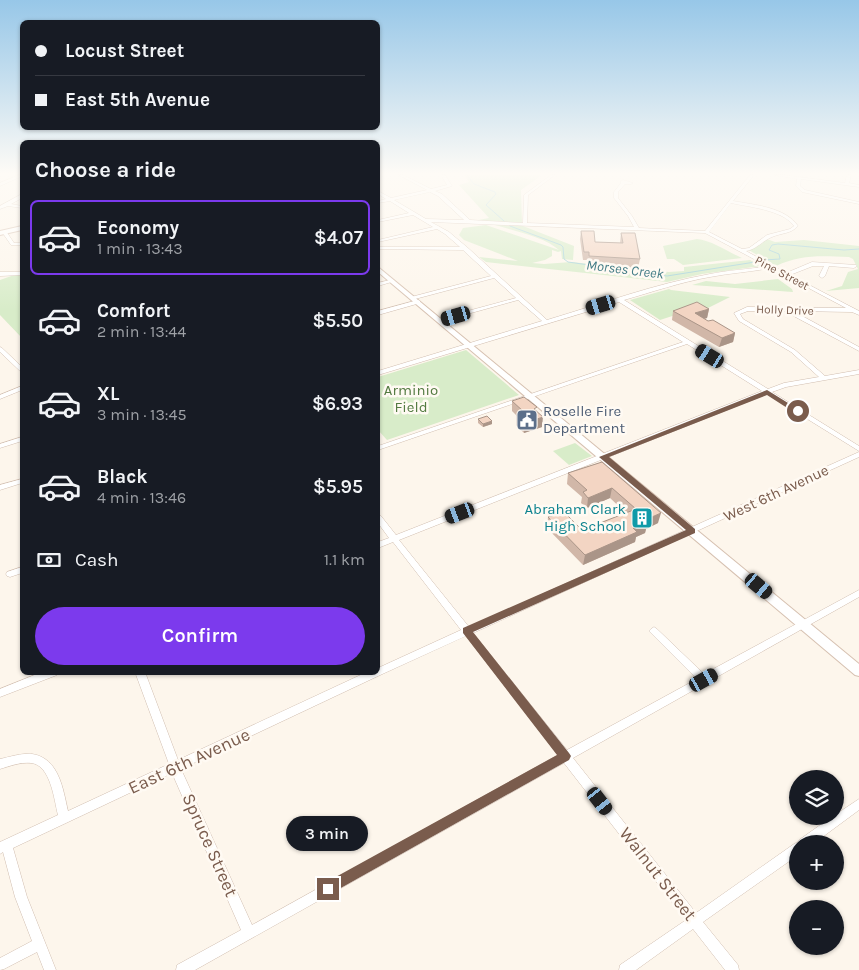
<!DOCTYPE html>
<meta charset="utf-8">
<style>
:root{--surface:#171b24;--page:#242831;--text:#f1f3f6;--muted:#9ea1a6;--line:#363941;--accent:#7c3aed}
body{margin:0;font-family:Karla,sans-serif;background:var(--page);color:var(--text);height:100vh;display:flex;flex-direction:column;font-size:19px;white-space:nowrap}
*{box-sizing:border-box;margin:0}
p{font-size:16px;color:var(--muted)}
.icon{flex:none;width:28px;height:28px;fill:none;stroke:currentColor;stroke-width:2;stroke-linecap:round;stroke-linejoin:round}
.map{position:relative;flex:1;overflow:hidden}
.side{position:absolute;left:20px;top:140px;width:360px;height:535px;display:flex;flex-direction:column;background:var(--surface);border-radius:8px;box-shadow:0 1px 4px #0004}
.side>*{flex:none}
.guide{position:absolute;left:20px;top:20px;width:360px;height:110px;border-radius:8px;box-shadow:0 1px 4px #0004;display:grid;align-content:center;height:110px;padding:0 15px;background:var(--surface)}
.tools{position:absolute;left:789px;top:770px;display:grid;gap:10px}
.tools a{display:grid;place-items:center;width:55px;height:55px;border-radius:50%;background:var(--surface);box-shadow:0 1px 4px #0004;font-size:25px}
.end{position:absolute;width:22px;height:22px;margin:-11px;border:6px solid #7a5c4d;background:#fff;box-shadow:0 0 0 2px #fff}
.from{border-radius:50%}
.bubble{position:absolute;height:35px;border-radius:18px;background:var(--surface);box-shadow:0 1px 4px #0004;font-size:16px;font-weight:600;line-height:35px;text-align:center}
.car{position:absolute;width:15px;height:30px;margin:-15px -8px;border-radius:6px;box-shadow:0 0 4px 1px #0007;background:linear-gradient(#222 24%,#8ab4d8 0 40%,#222 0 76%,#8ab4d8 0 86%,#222 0)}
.guide b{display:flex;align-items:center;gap:18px;height:48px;font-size:19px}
.guide b+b{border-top:1px solid var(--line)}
.guide i{width:12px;height:12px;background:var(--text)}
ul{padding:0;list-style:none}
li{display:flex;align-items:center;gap:15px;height:75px;margin:0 10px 8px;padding:0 5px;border:2px solid transparent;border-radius:8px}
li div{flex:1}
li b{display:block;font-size:19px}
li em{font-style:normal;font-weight:600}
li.selected{border-color:var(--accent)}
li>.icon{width:45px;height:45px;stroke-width:1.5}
h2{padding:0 15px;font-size:22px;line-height:60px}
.pay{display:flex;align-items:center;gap:12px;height:55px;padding:0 15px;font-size:19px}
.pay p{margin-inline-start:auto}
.cta{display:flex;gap:10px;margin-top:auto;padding:10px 15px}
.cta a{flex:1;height:58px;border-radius:30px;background:var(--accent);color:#fff;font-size:20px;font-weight:600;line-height:58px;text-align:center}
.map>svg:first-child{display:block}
</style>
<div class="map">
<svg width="859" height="970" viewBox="0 0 859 970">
<rect width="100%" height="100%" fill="#fdf6ec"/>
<g fill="#d8ecc9">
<path d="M464,175H542L521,190L522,223L473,221L489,218L459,185L469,182Z"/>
<path d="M486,225L559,250C545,237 515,231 495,225L523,226L574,246L573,260L562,259L561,251L558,252L552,250V256L545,260L532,263L544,264L571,262L669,272L684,271V267L750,260L761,266L702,274L667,282L486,262L479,257L518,261L464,240L459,235L463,228Z"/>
<path d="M764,238L775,242L804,240L859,246V288L826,291L842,286L848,272L858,269L853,259L849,257C821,256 801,254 776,266L747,249L754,247Z"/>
<path d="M697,239C711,240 728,252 742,258L683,265L674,259H667L663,246Z"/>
<path d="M17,274H22V338L0,315V280Z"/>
<path d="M778,279L792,289L793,292L692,285L706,281L735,284Z"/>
<path d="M669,289L671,290L730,297L706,309L700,307L660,320L630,300Z"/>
<path d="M466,350L519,395L387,440L378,430V377Z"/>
<path d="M575,443L592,456L569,465L553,451Z"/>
</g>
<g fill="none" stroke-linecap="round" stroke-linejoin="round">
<g stroke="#a5d3da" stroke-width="1">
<path d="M467,175L474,184L495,192L496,194L486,205L504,221"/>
<path d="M510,226L561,245L563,247L564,259L568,262L667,276L755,262"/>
<path d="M764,260L780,259L779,254L769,250L772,245L778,244L844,250L859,249"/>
</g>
<g stroke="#d1beb0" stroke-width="1">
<g id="street">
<path d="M19,175H22V176L0,186V183Z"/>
<path d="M399,175H403L431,189L447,185L441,175H445L452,186L435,191L442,194L470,220L523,223L524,195L551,175H555L528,195L527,223L634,227L628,216L614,198V192L621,183V181L623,180L633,183L631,184H625L618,192V198L632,216L639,228L705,231L750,175H754L733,201C755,205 785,207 798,226C791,234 781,233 772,237C762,241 757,249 746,251L786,273L812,262L856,265L857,266L854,268L829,266L825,276L822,278L819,276L824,266H813L790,275L859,311V315L852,312L793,311L859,347V351L788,313V311H748L740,314L743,319L795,350L825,376L859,370V374L786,387L772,392L859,446V451L767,394L399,540L469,627L859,452V457L473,633L567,750L697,679L649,631L651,629L654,627L657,629L704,674L859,590V597L573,758L696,913L794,844L798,842L799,840L833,816H835V815L859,799V810L813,844H798V855L703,922L738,965L739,970H725L693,929L636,970H619L620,965L686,920L564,763L195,970H176L177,965L241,930L172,773L13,848L27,897L56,970H44L37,952L4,969L0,970V958L32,941L15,897L3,852L0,854V842L58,815C54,800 51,765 31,763C20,762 10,766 0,769V759C10,757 21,753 32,754C59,758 63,789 68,811L169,764L135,672H145L178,760L367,672H378V668L461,630L393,542L378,548V542L389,538L378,523V515L381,516L396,535L762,391L687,344L378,450V446L683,342L619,302L378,375V371L542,321L518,300L442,321H438V319L516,298L494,278L415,299H411V297L491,276L463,250L378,249V247H460L445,234L437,229L378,242V240L433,227L413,215L378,222V220L409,213L390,201L378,203V201L386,199L378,194V191L391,198L427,190ZM430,192L438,196L464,220L426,219L394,200ZM731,203C749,207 783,210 794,226L790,229L767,235L749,248L742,249L709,232ZM431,222L705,233L767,266C748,270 728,270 710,274C654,284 601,304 547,320L468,248L449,232ZM771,268L783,275V276H786L846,308L747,307L734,313L739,321L791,352L819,377L784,383L768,389L624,300C652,292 681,282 710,277C730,273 751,272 771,268ZM466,636L558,755L252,925L181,769L378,676Z"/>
<path d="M775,175H783L845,183L847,175H851L849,183L859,185V187L801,179L800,186L805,190L859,202V204L802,192L796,186L797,179Z"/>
<path d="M20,195H22V198L11,204L22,206V208L8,206L0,209V206Z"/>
<path d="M2,231H6L14,243H22V245H11L2,232Z"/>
<path d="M0,272H22V275L0,276Z"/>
<path d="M390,280L395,281L378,286V283Z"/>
<path d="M418,300L420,301V303L378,315V311Z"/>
<path d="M0,347L2,348L22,367V372L20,371L0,352Z"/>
<path d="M22,386V390L0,399V395Z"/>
<path d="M22,437V441L0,448V444Z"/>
<path d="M22,479V483L0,490V485Z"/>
<path d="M22,567V573L10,577L7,576L6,574L7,572Z"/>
<path d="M42,672H59L57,675L0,697V689Z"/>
</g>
</g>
<g stroke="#d6c0b0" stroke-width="2">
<g id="secondary">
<path d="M22,226V230L0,235V231Z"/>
<path d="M378,267L859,664V676L855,675L378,272Z"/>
</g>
</g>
<use href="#street" fill="#fff" fill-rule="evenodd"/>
<use href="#secondary" fill="#fff" fill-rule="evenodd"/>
</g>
<g fill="#d1b7a8">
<path d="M581,231L595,242L620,243L621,233L640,259L638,268L588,264V260H583L580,239Z"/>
<path d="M709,309L707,318L704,319L735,333L733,342L719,347L672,320L673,311Z"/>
<path d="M512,401L537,411L542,427L524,433L516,425V415L512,411Z"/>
<path d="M478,419L492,421V424L483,427L478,423Z"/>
<path d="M602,462L658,523L646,529L645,533L636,537L635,542L583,565L547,528L548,517L582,530L626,513L610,498L587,508L581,503L582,497L567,484L568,473Z"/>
</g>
<g fill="#aa9588">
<path d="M709,309L707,318L694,322L695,313Z"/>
<path d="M735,333L733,342L719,347L722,338Z"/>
<path d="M543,417L542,427L524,433L525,423Z"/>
<path d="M492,421V424L483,427V424Z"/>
<path d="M612,488L610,498L587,508L588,498Z"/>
<path d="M661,513L658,523L646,529L645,533L636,537L635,542L583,565L585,555L633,528L645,520Z"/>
</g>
<g fill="#f3d5c3" stroke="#aa9588">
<path d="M581,231H594L595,242L623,243L621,233H635L640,259L589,256V252H584Z"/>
<path d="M697,302L709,309L695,313L708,321L713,320L735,333L722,338L673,311Z"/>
<path d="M524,397L537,407L534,409L543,417L525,423L516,415L524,412L512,401Z"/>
<path d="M487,416L492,421L483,424L478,419Z"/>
<path d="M602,462L661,513L645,520L647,522L633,528L637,532L585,555L548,517L564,512L582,530L636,509L612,488L588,498L583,492L587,490L568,473Z"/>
</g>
<linearGradient id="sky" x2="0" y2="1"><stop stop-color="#97c7e8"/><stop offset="0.56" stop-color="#fefbf6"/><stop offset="1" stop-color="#fefbf6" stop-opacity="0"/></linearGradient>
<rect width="859" height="310" fill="url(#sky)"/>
<path fill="#7a5c4d" d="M767,390L801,411L795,413L767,395L609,457L695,529V533L473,632L569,753L571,756L569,760L332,893L328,895L323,893L321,889L323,884L557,755L463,633V628L686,530L599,457Z"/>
<defs>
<g id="civic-square" transform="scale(1.125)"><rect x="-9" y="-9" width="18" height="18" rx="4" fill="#5c6f8a" stroke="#fffaf3"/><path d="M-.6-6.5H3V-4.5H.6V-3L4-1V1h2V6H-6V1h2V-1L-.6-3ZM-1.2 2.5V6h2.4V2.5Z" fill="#fff"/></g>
<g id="building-square" transform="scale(1.125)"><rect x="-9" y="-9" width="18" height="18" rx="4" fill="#0f9aa8" stroke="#fffaf3"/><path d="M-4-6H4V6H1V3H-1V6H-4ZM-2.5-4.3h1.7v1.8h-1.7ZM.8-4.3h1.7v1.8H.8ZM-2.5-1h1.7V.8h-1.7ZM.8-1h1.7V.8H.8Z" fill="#fff"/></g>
</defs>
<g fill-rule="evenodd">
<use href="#civic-square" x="527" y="420"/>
<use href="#building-square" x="642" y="518"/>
</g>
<g text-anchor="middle" stroke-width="5" stroke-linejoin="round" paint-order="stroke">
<g font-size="12" fill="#7a5c4d" stroke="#fffaf3">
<text transform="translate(782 273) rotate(28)" y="4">Pine Street</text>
<text transform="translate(785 310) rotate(2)" y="4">Holly Drive</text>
</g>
<g font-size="14" font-style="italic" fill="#437c86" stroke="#fffaf3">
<text transform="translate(625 269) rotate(7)" y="5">Morses Creek</text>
</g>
<g font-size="15" fill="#537a41" stroke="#fffaf3">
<text x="411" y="395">Arminio<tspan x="411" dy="17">Field</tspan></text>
</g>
<g font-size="15" fill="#4e5e75" stroke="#fffaf3" text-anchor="start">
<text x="543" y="416">Roselle Fire<tspan x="543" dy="17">Department</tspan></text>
</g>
<g font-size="15" fill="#7a5c4d" stroke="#fffaf3">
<text transform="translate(776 493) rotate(-25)" y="5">West 6th Avenue</text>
</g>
<g font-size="15" fill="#0d838f" stroke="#fffaf3" text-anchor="end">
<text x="626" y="514">Abraham Clark<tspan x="626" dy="17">High School</tspan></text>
</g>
<g font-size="18" fill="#7a5c4d" stroke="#fffaf3">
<text transform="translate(189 761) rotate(-25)" y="6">East 6th Avenue</text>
<text transform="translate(210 845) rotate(66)" y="6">Spruce Street</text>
<text transform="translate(658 874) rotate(52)" y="6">Walnut Street</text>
</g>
</g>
</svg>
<div class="tools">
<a><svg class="icon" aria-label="layers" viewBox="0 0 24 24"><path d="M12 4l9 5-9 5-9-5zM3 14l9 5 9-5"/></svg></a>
<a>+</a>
<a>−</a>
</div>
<i class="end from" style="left:798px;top:411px"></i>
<i class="end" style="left:328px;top:889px"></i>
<div class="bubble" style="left:286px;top:816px;width:82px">3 min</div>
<i class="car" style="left:601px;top:305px;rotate:253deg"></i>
<i class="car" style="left:456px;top:316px;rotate:254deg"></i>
<i class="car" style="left:710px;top:356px;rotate:301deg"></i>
<i class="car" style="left:460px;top:513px;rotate:249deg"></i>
<i class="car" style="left:759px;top:586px;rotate:130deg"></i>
<i class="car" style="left:704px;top:680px;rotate:61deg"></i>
<i class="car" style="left:600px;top:801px;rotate:142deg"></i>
<div class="guide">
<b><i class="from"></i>Locust Street</b>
<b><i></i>East 5th Avenue</b>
</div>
<section class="side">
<h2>Choose a ride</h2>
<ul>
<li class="selected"><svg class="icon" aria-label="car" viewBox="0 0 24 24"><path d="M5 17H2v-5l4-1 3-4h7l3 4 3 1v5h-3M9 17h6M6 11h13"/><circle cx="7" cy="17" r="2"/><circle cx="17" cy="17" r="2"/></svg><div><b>Economy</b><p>1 min · 13:43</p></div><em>$4.07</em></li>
<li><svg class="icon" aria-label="car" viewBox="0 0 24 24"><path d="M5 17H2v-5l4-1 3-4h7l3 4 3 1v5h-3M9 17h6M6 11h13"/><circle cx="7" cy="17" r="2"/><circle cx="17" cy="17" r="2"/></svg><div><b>Comfort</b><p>2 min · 13:44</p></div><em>$5.50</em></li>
<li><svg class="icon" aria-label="car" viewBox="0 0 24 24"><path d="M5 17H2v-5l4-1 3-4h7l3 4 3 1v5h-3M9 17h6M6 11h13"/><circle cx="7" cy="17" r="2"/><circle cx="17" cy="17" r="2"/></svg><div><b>XL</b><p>3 min · 13:45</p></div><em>$6.93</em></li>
<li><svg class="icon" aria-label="car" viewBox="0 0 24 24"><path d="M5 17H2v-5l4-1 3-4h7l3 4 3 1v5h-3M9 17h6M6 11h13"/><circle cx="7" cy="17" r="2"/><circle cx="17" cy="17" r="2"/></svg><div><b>Black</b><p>4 min · 13:46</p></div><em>$5.95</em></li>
</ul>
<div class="pay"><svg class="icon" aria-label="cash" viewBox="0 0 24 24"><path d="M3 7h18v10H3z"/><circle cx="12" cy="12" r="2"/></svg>Cash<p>1.1 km</p></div>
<div class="cta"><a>Confirm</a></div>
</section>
</div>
